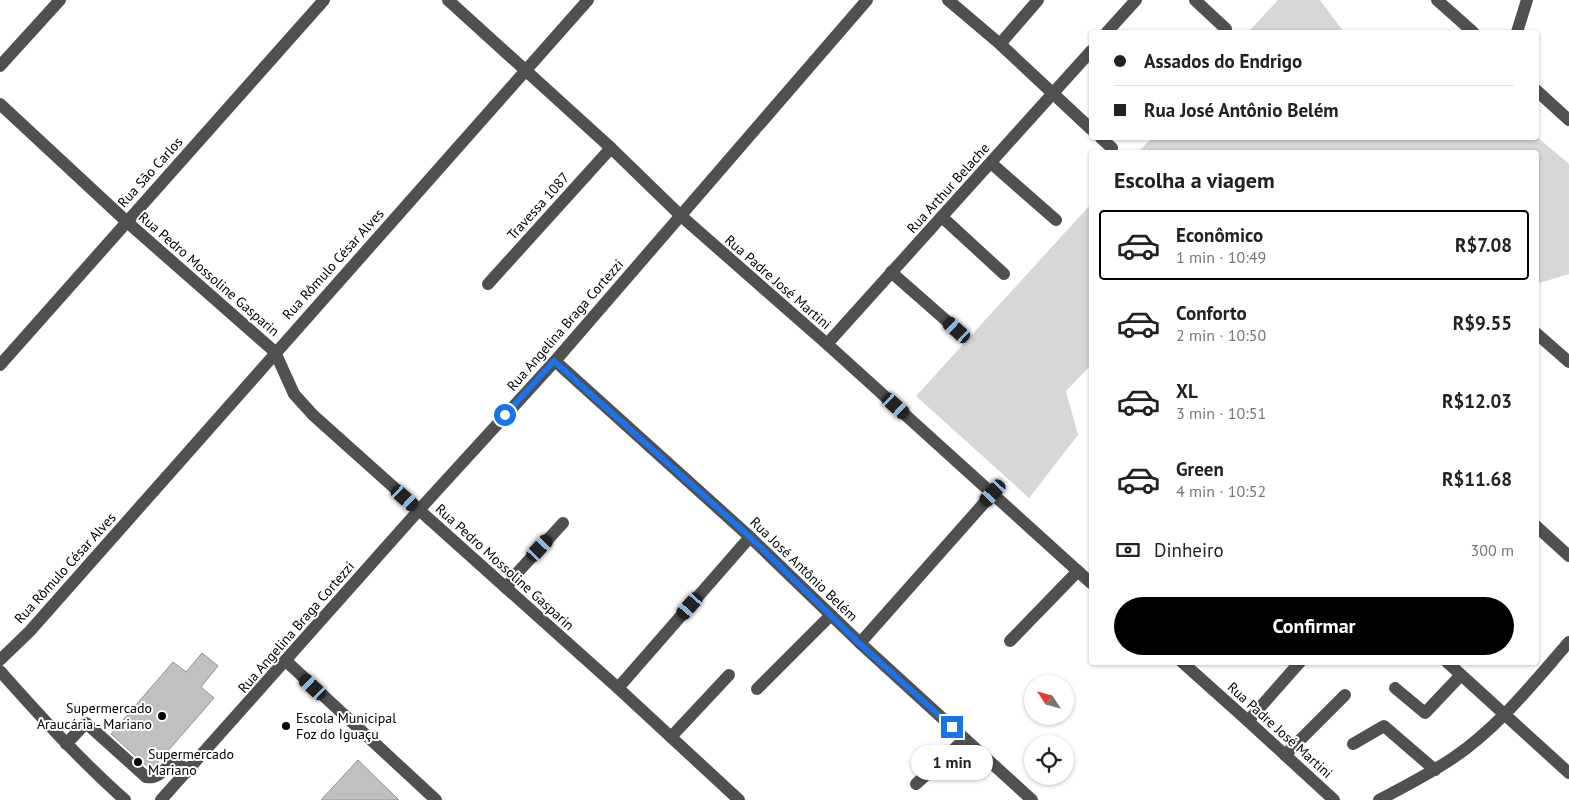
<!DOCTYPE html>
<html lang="pt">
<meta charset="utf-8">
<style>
:root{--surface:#fff;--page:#f6f6f6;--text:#222;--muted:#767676;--line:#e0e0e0;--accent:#000}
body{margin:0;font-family:"PT Sans",sans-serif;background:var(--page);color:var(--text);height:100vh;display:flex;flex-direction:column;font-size:19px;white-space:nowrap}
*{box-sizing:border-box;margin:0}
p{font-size:16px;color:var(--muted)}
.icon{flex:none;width:28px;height:28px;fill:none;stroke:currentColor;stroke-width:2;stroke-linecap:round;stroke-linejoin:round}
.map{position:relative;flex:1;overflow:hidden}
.panel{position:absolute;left:1089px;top:150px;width:450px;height:515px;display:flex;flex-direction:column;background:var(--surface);border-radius:5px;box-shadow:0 1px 4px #0004}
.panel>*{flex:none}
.guide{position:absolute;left:1089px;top:30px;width:450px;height:110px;border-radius:5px;box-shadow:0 1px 4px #0004;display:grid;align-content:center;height:110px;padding:0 25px;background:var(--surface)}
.needle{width:32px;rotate:306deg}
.tools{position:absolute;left:1024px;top:675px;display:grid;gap:10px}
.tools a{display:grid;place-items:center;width:50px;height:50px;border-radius:50%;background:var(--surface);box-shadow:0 1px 4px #0004;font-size:25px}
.end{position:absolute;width:22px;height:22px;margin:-11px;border:6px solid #1a73e8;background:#fff;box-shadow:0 0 0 2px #fff}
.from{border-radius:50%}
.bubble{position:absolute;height:35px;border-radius:18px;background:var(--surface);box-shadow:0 1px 4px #0004;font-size:16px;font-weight:800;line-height:35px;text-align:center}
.car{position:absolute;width:15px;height:30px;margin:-15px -8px;border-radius:6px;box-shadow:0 0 4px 1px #0007;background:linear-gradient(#222 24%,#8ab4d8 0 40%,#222 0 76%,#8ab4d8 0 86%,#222 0)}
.guide b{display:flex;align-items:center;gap:18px;height:48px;font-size:19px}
.guide b+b{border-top:1px solid var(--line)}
.guide i{width:12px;height:12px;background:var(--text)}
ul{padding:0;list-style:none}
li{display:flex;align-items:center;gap:15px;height:70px;margin:0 10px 8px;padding:0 15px;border:2px solid transparent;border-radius:5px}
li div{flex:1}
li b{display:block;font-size:19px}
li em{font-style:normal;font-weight:800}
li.current{border-color:var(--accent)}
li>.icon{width:45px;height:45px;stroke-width:1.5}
h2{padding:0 25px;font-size:22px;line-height:60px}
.pay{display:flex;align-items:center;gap:12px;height:55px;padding:0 25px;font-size:19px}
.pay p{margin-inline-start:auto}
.button{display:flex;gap:10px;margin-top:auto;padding:10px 25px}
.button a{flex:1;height:58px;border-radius:30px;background:var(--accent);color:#fff;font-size:20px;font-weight:800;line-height:58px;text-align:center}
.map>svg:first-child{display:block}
</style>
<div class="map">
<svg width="1569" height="800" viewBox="0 0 1569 800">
<rect width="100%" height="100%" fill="#fff"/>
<g fill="#d7d7d7">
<path d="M1278,0H1320L1344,32H1248Z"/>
<path d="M1536,136L1569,164V274L1536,284V152H1138L1152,138H1536Z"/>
<path d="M1091,204V365L1066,391L1078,435L1029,498L916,396Z"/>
</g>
<g fill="#c0c0c0" stroke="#949494">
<path d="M202,653L218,666L201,687L214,698L153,768L150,769L111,734L173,662L186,672Z"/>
<path d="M358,760L399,800H321Z"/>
</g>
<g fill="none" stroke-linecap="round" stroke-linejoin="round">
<g stroke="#505050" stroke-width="12">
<path d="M448,0L611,148L680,215L827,344L1091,583"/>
<path d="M948,0L1000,44L1091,129"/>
<path d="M1195,0L1226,29"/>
<path d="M1437,0L1473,32"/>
<path d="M1107,32L1136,0"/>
<path d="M1517,32L1527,0"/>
<path d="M1000,44L1038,0"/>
<path d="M0,66L60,0"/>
<path d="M1536,90L1569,120"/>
<path d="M0,104L126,221L275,352L294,394L313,415L618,688L739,800"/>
<path d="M1101,138L1112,148"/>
<path d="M991,163L1056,220"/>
<path d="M942,217L1004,274"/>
<path d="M891,272L957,330"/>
<path d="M488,284L611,148"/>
<path d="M1536,333L1569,362"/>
<path d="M827,344L1091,51"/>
<path d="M555,361L750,537L860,643L1032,800"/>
<path d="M0,365L324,0"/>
<path d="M1536,526L1569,556"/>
<path d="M506,588L518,572L563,523"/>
<path d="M1010,641L1078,571"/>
<path d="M860,643L993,493"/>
<path d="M0,660L30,631L588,0"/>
<path d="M286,661L436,800"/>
<path d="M1182,662L1248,721L1334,800"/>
<path d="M1447,662L1569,773"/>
<path d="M0,671C40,716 80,760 125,800"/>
<path d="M618,688L750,537"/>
<path d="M1395,688L1425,713L1461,675"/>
<path d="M757,689L831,615"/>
<path d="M1248,721L1300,662"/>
<path d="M671,737L729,675"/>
<path d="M66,744L86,723L146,777C158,779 164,770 172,762C179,761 183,767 187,772"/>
<path d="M1353,744L1384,726L1435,770"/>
<path d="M1285,755L1345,695"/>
<path d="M916,784L965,739"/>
<path d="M161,800L419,510L555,361L867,0"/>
<path d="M1379,800C1404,787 1429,774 1453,758C1498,728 1533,683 1569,642"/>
</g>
</g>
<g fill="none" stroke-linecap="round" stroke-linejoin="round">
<path stroke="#1a73e8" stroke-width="6" d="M505,415L554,361L750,537L860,644L952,727"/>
</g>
<g fill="#000" stroke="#fff" stroke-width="2">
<circle cx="162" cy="716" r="5"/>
<circle cx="286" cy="726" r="5"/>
<circle cx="138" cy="762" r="5"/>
</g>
<g text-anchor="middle" stroke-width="4" stroke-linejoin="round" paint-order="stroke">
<g font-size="14" fill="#000" stroke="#fff">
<text transform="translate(150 172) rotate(-48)" y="5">Rua São Carlos</text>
<text transform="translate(948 188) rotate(-48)" y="5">Rua Arthur Belache</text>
<text transform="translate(538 206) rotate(-48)" y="5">Travessa 1087</text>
<text transform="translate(333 264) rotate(-48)" y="5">Rua Rômulo César Alves</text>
<text transform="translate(209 274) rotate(41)" y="5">Rua Pedro Mossoline Gasparin</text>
<text transform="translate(778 282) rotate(41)" y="5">Rua Padre José Martini</text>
<text transform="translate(565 325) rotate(-49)" y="5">Rua Angelina Braga Cortezzi</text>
<text transform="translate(505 567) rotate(42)" y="5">Rua Pedro Mossoline Gasparin</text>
<text transform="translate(65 568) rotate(-48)" y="5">Rua Rômulo César Alves</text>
<text transform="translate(804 569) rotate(44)" y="5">Rua José Antônio Belém</text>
<text transform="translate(296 627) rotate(-49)" y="5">Rua Angelina Braga Cortezzi</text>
<text transform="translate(1280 730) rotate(42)" y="5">Rua Padre José Martini</text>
</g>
<g font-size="14" fill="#000" stroke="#fff" text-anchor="start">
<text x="152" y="713" text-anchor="end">Supermercado<tspan x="152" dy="16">Araucária - Mariano</tspan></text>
<text x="296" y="723">Escola Municipal<tspan x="296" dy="16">Foz do Iguaçu</tspan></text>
<text x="148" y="759">Supermercado<tspan x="148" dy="16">Mariano</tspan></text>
</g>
</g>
</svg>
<div class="tools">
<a><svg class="needle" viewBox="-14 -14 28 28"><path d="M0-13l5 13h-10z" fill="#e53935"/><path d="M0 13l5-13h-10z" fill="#767676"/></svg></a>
<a><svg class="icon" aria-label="locate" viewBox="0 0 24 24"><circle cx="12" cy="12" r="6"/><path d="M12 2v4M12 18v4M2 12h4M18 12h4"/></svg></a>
</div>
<i class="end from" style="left:505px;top:415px"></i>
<i class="end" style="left:952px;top:727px"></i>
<div class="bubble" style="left:911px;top:745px;width:82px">1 min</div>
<i class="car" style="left:957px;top:330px;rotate:312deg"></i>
<i class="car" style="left:896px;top:406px;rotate:132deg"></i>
<i class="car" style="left:993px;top:493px;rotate:222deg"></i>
<i class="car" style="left:405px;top:498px;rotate:132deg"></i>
<i class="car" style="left:540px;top:548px;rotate:43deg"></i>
<i class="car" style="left:690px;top:606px;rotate:221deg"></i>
<i class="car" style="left:313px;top:687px;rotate:313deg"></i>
<div class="guide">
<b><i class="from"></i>Assados do Endrigo</b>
<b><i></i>Rua José Antônio Belém</b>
</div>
<section class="panel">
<h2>Escolha a viagem</h2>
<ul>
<li class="current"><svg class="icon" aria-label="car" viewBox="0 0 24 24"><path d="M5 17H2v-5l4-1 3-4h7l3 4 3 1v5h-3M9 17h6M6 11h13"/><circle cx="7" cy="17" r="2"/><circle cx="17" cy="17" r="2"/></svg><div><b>Econômico</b><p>1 min · 10:49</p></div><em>R$7.08</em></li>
<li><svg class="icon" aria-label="car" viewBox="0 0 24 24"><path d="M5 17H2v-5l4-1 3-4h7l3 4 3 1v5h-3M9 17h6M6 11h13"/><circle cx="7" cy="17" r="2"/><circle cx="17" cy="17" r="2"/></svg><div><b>Conforto</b><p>2 min · 10:50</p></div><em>R$9.55</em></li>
<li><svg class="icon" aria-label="car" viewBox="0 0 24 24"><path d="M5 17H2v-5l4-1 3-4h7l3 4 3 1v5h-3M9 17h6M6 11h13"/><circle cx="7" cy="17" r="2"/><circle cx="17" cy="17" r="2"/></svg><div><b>XL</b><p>3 min · 10:51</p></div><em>R$12.03</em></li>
<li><svg class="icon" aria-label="car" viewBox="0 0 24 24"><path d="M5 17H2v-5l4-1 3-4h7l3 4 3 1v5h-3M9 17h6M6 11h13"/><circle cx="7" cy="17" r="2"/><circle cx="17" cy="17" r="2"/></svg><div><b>Green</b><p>4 min · 10:52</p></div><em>R$11.68</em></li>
</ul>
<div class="pay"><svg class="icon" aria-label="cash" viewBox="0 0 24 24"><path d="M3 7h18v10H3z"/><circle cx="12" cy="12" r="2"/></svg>Dinheiro<p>300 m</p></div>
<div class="button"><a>Confirmar</a></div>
</section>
</div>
